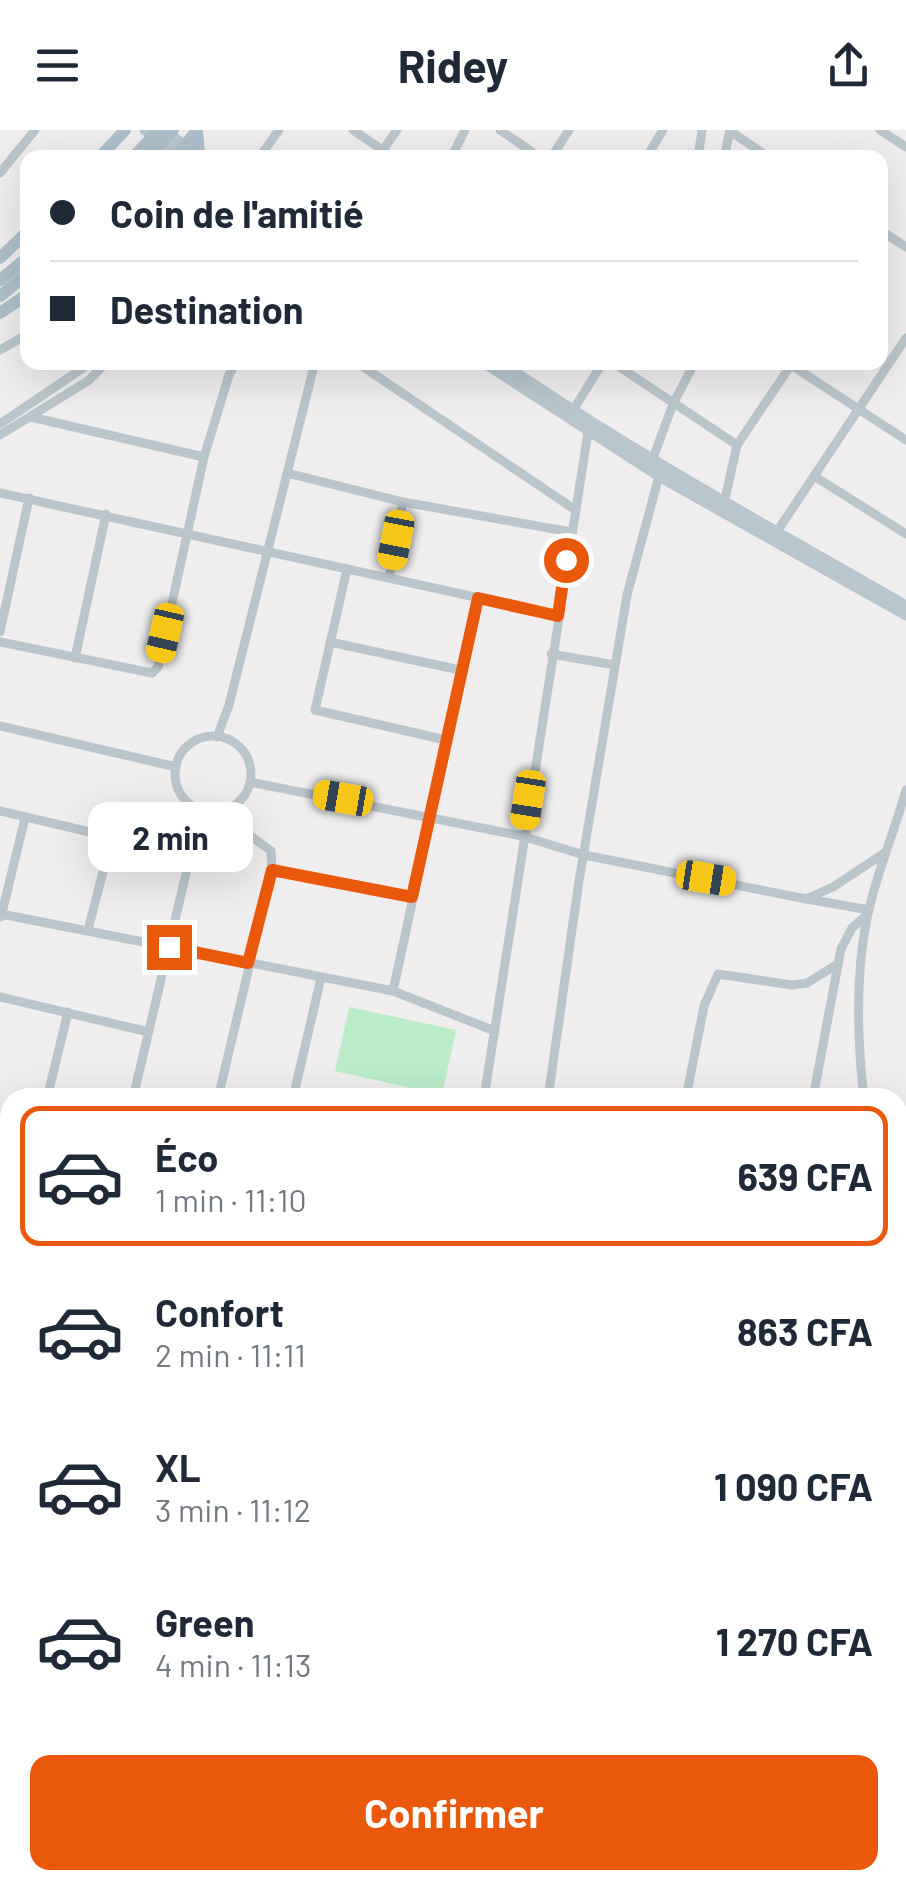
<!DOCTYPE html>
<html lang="fr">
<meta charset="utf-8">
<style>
:root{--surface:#fff;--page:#f6f6f7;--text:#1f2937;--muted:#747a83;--line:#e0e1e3;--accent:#ea580c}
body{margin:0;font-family:Barlow,sans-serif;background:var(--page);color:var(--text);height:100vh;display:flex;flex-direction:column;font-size:38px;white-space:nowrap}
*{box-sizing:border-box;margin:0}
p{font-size:32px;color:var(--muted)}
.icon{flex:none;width:55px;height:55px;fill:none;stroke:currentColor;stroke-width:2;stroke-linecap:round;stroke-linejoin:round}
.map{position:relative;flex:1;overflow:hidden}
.side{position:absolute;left:0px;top:958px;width:908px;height:802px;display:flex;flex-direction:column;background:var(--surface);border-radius:30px 30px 0 0;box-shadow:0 10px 40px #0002}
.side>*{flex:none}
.hud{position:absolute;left:20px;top:20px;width:868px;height:220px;border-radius:20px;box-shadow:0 10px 40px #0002;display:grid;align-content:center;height:220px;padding:0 30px;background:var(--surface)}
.end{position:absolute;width:45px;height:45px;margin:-22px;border:12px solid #ea580c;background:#fff;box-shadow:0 0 0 5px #fff}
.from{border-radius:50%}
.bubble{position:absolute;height:70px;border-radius:20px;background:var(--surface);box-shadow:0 10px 40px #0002;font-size:32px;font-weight:700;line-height:70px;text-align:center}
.car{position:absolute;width:30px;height:60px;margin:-30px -15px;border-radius:12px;box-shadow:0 0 8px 2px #0007;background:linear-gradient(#f5c518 24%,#345 0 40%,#f5c518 0 76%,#345 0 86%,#f5c518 0)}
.hud b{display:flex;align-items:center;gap:35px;height:95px;font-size:38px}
.hud b+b{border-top:2px solid var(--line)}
.hud i{width:25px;height:25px;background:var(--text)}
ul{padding:18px 0 0;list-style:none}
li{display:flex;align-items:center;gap:30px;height:140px;margin:0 20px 15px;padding:0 10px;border:5px solid transparent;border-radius:20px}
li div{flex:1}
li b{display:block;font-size:38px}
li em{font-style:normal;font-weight:700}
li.current{border-color:var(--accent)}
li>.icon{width:90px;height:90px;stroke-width:1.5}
.button{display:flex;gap:20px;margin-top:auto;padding:20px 30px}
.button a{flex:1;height:115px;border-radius:20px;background:var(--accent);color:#fff;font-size:40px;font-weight:700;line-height:115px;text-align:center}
header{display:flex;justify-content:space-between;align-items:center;height:130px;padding:0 30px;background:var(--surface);font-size:45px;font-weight:700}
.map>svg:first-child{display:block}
</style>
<header><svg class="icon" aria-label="menu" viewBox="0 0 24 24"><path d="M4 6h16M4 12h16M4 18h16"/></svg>Ridey<svg class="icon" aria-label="share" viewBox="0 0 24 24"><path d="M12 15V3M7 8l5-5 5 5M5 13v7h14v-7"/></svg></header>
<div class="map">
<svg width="906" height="1759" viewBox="0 0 906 1759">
<rect width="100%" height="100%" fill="#efeded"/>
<path fill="#bbedc9" d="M349,877L456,900L442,965L335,941Z"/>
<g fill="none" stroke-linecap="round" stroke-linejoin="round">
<g stroke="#bbc6cc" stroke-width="9">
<path d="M353,0L394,28"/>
<path d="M500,0L541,28"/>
<path d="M880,0L906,17"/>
<path d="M730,1L770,28"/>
<path d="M383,20L397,0"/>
<path d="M259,28L279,0"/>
<path d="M451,28L465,0"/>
<path d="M551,28L569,0"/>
<path d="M646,28L663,0"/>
<path d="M698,28L702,0"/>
<path d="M724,28L730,0"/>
<path d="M0,43L35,0"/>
<path d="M880,100L906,117"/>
<path d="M0,220L28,204"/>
<path d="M356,232L574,379"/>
<path d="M612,232L737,315"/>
<path d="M791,235L906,310"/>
<path d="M572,282L603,232"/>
<path d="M31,287L204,327"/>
<path d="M0,294L92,232"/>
<path d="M0,305L88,251L107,232"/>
<path d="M652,331L673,274L695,232"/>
<path d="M287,343L403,372L571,402"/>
<path d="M814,346L906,404"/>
<path d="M0,363L557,485"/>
<path d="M724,374L737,315L793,232"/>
<path d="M776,403L906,208"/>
<path d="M347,439L315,580L446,610"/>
<path d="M389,448L403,372"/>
<path d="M0,502L29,368"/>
<path d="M0,512L152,543L158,537L204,327L229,245L236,232"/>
<path d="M330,512L460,540"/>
<path d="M551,524L615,535"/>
<path d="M75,528L106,384"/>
<path d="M0,596L176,637"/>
<circle cx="213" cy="644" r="38"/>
<path d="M217,607L229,575L315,232"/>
<path d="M250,652L522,706L584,725L806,769L833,757L886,722"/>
<path d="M0,681L98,704L104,709L106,730L88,800"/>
<path d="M218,682L271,721L272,740"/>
<path d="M807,769L869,780"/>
<path d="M1,784L393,861L495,901"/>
<path d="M1,787L25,688"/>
<path d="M393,861L478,468"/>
<path d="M0,867L149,902"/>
<path d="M47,968L68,882"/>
<path d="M133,968L201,680"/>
<path d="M218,968L272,740L412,767"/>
<path d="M293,968L321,848"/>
<path d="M484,968L589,296"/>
<path d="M548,968L579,751L627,465L659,346"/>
<path d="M686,968L704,876L718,844L792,855L807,853L838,834"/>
<path d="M813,968L841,819L852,798L867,785"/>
<path d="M864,968C857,908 855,847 867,788C876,744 894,703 906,660"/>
<path d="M0,1039L10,1042"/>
<path d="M0,1161L10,1119"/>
<path d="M898,1189L906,1251"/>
<path d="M0,1212L10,1214"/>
<path d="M0,1293L10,1295"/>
<path d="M898,1311L906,1314"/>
<path d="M0,1535L10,1494"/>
<path d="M0,1697L10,1699"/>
<path d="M225,1750L263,1759"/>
<path d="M553,1750L593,1759"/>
<path d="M150,1759L152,1750"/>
<path d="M271,1759L273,1750"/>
<path d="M359,1759L360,1750"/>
<path d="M446,1759L447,1750"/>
<path d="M677,1759V1750"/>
</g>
<g stroke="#b9c6ce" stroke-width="11">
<path d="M145,0L186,28"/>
<path d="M162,0L204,28"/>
<path d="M483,232L659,346L906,485"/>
<path d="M500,232C631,322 769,397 906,476"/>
</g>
<g stroke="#adc0cb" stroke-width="12">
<path d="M197,0L199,24"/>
<path d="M99,28L125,0"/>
<path d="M176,28L197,0"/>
<path d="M0,128L28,101"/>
<path d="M0,150L28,127"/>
<path d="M0,166L28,143"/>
<path d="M0,183L28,164"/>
</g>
<g stroke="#adc0cb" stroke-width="12">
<path d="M133,28L158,0"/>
<path d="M148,28L173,0"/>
</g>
</g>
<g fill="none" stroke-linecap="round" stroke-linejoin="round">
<path stroke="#ea580c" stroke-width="12" d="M169,817L248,833L272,740L412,767L478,468L558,486L566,430"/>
</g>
</svg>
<i class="end from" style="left:566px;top:430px"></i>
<i class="end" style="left:169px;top:817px"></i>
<div class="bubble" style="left:88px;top:672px;width:165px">2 min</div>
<i class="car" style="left:396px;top:410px;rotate:191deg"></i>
<i class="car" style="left:165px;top:503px;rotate:193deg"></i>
<i class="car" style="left:343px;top:668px;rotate:280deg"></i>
<i class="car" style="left:528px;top:670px;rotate:189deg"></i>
<i class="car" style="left:706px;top:748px;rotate:99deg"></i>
<div class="hud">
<b><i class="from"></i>Coin de l'amitié</b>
<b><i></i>Destination</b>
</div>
<section class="side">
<ul>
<li class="current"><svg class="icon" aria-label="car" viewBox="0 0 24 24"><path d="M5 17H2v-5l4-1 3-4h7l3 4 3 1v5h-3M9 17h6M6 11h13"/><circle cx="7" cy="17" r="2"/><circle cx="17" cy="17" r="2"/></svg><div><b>Éco</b><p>1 min · 11:10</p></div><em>639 CFA</em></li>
<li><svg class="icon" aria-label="car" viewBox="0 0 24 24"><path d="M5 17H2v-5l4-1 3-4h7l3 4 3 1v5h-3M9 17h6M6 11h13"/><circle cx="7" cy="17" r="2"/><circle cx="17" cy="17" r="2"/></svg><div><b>Confort</b><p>2 min · 11:11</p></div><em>863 CFA</em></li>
<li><svg class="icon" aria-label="car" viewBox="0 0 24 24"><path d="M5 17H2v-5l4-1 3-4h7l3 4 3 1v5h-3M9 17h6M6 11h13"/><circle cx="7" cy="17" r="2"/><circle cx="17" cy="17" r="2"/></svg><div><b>XL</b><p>3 min · 11:12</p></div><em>1 090 CFA</em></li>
<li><svg class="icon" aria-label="car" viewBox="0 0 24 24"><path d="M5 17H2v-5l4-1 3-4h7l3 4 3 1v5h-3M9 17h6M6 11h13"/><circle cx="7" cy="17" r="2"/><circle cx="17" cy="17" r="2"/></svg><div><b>Green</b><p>4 min · 11:13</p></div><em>1 270 CFA</em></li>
</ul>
<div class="button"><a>Confirmer</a></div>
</section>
</div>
